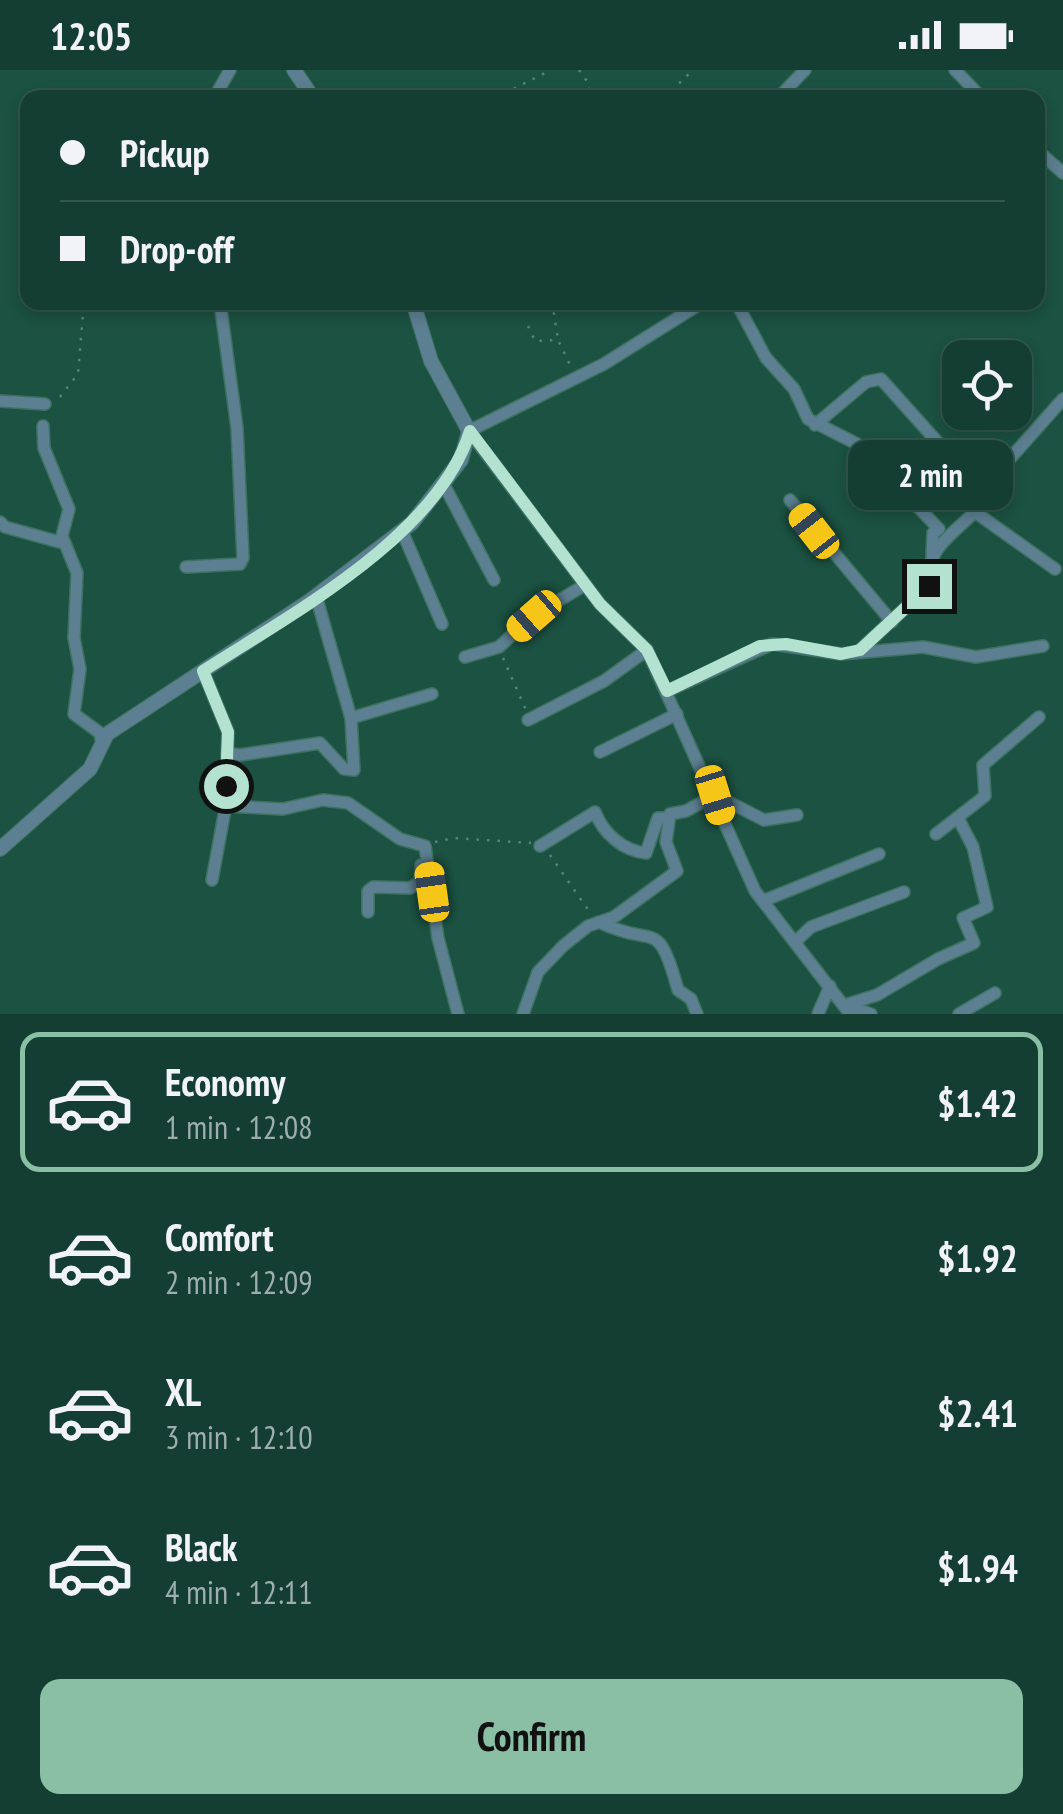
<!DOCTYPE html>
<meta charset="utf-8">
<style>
:root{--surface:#143e32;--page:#1d453a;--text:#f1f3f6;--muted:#9daeac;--line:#33574d;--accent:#8abfa5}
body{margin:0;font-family:"PT Sans Narrow",sans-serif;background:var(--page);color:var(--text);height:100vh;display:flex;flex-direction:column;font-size:38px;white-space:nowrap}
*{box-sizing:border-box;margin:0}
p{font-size:32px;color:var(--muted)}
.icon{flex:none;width:55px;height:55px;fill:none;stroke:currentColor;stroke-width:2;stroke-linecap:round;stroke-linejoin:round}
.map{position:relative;height:944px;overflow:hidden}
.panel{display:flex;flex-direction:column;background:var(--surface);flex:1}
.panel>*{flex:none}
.top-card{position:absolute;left:20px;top:20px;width:1025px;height:220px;border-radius:20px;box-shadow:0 5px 15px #0003,0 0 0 2px var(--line);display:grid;align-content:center;height:220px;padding:0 40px;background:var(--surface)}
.controls{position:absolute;left:942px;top:270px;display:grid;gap:20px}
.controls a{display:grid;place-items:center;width:90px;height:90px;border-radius:20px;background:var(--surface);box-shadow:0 5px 15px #0003,0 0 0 2px var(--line);font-size:50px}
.end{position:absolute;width:45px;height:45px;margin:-22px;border:12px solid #b4e2d1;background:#111;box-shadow:0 0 0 5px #111}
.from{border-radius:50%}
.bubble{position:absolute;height:70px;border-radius:20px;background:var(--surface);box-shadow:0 5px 15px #0003,0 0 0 2px var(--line);font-size:32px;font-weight:700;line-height:70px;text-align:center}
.car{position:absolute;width:30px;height:60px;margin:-30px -15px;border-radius:12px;box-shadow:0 0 8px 2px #0007;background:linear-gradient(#f5c518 24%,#345 0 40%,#f5c518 0 76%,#345 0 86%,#f5c518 0)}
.top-card b{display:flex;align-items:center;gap:35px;height:95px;font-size:38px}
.top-card b+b{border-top:2px solid var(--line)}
.top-card i{width:25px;height:25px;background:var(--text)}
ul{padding:18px 0 0;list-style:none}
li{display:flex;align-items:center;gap:30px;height:140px;margin:0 20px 15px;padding:0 20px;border:5px solid transparent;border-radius:20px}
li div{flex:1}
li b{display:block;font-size:38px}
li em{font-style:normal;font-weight:700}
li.on{border-color:var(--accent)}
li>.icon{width:90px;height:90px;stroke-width:1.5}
.cta{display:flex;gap:20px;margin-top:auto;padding:20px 40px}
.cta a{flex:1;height:115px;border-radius:20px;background:var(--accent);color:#111;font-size:40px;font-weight:700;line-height:115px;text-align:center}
.status{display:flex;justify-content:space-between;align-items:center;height:70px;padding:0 50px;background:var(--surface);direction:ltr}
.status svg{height:28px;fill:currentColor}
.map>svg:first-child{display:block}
</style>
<div class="status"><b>12:05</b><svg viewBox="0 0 49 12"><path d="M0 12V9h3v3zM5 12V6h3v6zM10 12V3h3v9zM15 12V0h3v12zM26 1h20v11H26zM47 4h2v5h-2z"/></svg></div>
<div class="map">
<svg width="1063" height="944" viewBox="0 0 1063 944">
<rect width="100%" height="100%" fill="#1b5242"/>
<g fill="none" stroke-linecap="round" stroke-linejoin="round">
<g stroke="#3d7261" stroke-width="14">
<g id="minor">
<path d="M955,0L982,28"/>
<path d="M214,28L230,0"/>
<path d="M778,28L805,0"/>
<path d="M1038,81L1063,103"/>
<path d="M703,232L604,294L469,361L600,534L647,580L755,821L850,944"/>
<path d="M736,232L766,288L794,319L808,349L859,375L939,459L933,463L932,486"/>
<path d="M0,331L45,334"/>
<path d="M815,355L866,312L881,309L976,415L1007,392L1063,329"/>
<path d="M43,356L44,378L69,439L62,466L77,503L74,568L80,599L74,644L100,663L102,674"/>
<path d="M443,413L494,510"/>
<path d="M790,430L892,552"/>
<path d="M0,452L5,457L63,473"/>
<path d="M402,461L442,554"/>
<path d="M186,497L240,494L243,488L237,358L220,232"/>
<path d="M861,579L929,516C922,483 953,463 975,442L1055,499"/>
<path d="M465,587L499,577L534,545L585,515"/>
<path d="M203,601L228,662L225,740L212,810"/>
<path d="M667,621L772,574L841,584L923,577L976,587L1043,576"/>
<path d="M351,648L432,624"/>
<path d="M528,650L604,611L647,580"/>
<path d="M600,682L677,644"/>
<path d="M227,683L240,685L320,673L344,699L354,700L351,648L316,526"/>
<path d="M226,736L283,739L323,730L348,733L400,769L425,776L438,868L458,944"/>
<path d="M936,764L985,726L983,695L1039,647"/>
<path d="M540,776L595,742C603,763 623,781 646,783L658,748H669"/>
<path d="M763,831L879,784"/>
<path d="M368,842V821L373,817L410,818L420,812L421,795"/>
<path d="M599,852C656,880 657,844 678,920L691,929L697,944"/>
<path d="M795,872L811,857L904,822"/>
<path d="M845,935L877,925L938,889L974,873L963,848L987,837L973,777L958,748"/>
<path d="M845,935L871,944"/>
<path d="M523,944L538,902L563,876L588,856L614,847L677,801L666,772L670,744L686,741L715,725L764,750L797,745"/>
<path d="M818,944L830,916"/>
<path d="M959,944L995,923"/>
</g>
</g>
<g stroke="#3d7261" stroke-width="16">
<g id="tertiary">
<path d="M294,0L313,28"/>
<path d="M0,779L90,699L107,664L308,532L412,453L461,390L469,361L431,291L413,232"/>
</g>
</g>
<g stroke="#528676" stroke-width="2.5" stroke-dasharray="2.5 8" stroke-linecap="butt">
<path d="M579,0L589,14L590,28"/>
<path d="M495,28L551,0"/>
<path d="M664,28L693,0"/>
<path d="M552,232L558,269"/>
<path d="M528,256L535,271L558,270L571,297"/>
<path d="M60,327L78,304L84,232"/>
<path d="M503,588L526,640"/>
<path d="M435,772L453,768L531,773"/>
<path d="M550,785L591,844"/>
</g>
<use href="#minor" stroke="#5c7f91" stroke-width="11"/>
<use href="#tertiary" stroke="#5c7f91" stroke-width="14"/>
</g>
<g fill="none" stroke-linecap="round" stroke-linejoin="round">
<path stroke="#b4e2d1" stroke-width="12" d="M226,716L228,662L203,601C291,544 438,466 470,361L600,534L647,580L667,621L760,576L786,574L841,584L860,580L929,516"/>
</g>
</svg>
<div class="controls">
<a><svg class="icon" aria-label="locate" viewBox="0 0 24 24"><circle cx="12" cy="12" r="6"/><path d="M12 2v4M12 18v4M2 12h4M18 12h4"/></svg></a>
</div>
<i class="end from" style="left:226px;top:716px"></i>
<i class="end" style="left:929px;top:516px"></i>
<div class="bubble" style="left:848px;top:370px;width:165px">2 min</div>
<i class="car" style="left:814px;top:461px;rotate:322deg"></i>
<i class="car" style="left:534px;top:546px;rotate:229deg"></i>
<i class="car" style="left:715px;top:725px;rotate:163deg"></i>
<i class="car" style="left:432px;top:822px;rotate:352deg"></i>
<div class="top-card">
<b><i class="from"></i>Pickup</b>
<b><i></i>Drop-off</b>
</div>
</div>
<section class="panel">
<ul>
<li class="on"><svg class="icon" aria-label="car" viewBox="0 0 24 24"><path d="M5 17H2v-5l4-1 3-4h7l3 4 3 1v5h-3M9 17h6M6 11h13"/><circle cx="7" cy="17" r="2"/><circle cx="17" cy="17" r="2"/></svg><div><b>Economy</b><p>1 min · 12:08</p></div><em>$1.42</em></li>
<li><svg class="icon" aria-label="car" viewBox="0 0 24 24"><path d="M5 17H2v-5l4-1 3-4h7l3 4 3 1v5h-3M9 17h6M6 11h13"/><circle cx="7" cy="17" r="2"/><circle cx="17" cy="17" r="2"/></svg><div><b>Comfort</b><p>2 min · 12:09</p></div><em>$1.92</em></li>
<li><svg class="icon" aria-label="car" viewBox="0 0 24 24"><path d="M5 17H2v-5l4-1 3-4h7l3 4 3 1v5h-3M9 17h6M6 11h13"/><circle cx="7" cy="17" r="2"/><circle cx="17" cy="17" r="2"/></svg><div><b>XL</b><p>3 min · 12:10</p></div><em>$2.41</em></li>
<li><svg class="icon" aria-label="car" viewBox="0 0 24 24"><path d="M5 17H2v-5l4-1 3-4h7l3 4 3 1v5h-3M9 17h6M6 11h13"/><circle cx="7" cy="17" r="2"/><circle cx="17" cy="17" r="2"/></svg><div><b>Black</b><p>4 min · 12:11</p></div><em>$1.94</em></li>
</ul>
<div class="cta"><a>Confirm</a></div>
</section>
